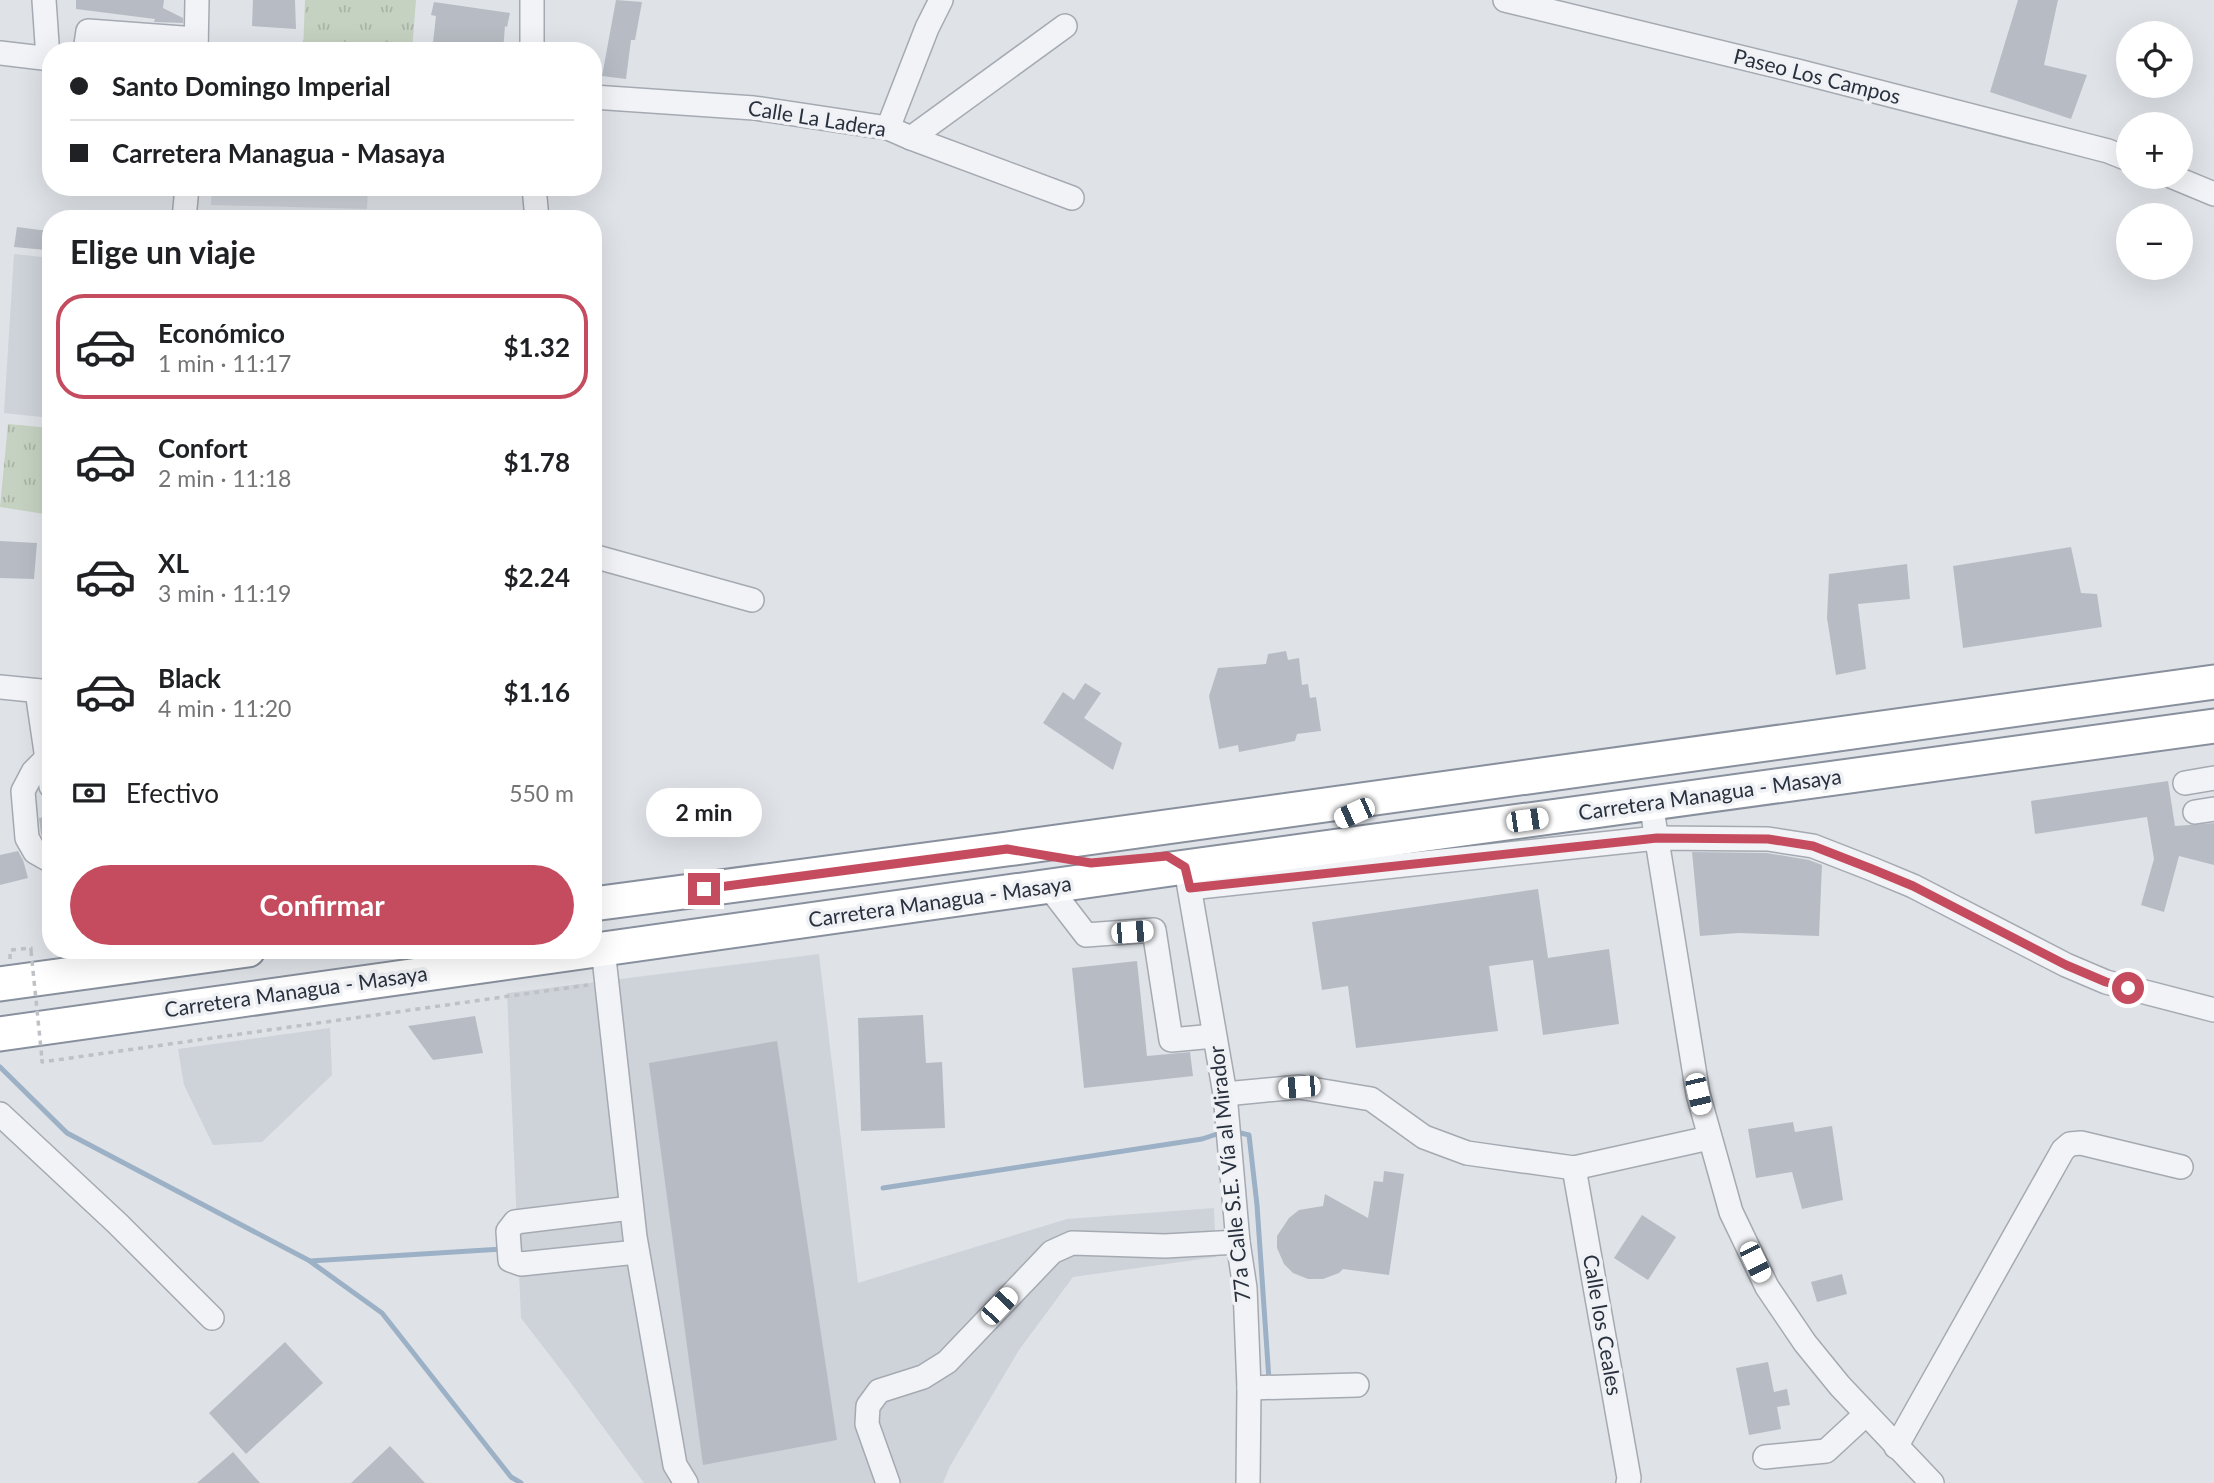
<!DOCTYPE html>
<html lang="es">
<meta charset="utf-8">
<style>
:root{--surface:#fff;--page:#f6f6f6;--text:#202124;--muted:#757577;--line:#e0e0e0;--accent:#c54c5f}
body{margin:0;font-family:Lato,sans-serif;background:var(--page);color:var(--text);height:100vh;display:flex;flex-direction:column;font-size:26px;white-space:nowrap}
*{box-sizing:border-box;margin:0}
p{font-size:23px;color:var(--muted)}
.icon{flex:none;width:38px;height:38px;fill:none;stroke:currentColor;stroke-width:2;stroke-linecap:round;stroke-linejoin:round}
.map{position:relative;flex:1;overflow:hidden}
.panel{position:absolute;left:42px;top:210px;width:560px;height:749px;display:flex;flex-direction:column;background:var(--surface);border-radius:28px;box-shadow:0 7px 28px #0002}
.panel>*{flex:none}
.banner{position:absolute;left:42px;top:42px;width:560px;height:154px;border-radius:28px;box-shadow:0 7px 28px #0002;display:grid;align-content:center;height:154px;padding:0 28px;background:var(--surface)}
.fabs{position:absolute;left:2116px;top:21px;display:grid;gap:14px}
.fabs a{display:grid;place-items:center;width:77px;height:77px;border-radius:50%;background:var(--surface);box-shadow:0 7px 28px #0002;font-size:35px}
.end{position:absolute;width:32px;height:32px;margin:-16px;border:9px solid #c54c5f;background:#fff;box-shadow:0 0 0 4px #fff}
.from{border-radius:50%}
.bubble{position:absolute;height:49px;border-radius:24px;background:var(--surface);box-shadow:0 7px 28px #0002;font-size:23px;font-weight:700;line-height:49px;text-align:center}
.car{position:absolute;width:21px;height:42px;margin:-21px -10px;border-radius:9px;box-shadow:0 0 5px 2px #0007;background:linear-gradient(#fff 24%,#345 0 40%,#fff 0 76%,#345 0 86%,#fff 0)}
.banner b{display:flex;align-items:center;gap:24px;height:66px;font-size:26px}
.banner b+b{border-top:2px solid var(--line)}
.banner i{width:18px;height:18px;background:var(--text)}
ul{padding:0;list-style:none}
li{display:flex;align-items:center;gap:21px;height:105px;margin:0 14px 10px;padding:0 14px;border:4px solid transparent;border-radius:28px}
li div{flex:1}
li b{display:block;font-size:26px}
li em{font-style:normal;font-weight:700}
li.selected{border-color:var(--accent)}
li>.icon{width:63px;height:63px;stroke-width:1.5}
h2{padding:0 28px;font-size:32px;line-height:84px}
.pay{display:flex;align-items:center;gap:18px;height:77px;padding:0 28px;font-size:26px}
.pay p{margin-inline-start:auto}
.action{display:flex;gap:14px;margin-top:auto;padding:14px 28px}
.action a{flex:1;height:80px;border-radius:42px;background:var(--accent);color:#fff;font-size:28px;font-weight:700;line-height:80px;text-align:center}
.map>svg:first-child{display:block}
</style>
<div class="map">
<svg width="2214" height="1483" viewBox="0 0 2214 1483">
<defs>
<pattern id="grass-tufts" width="24" height="20" patternUnits="userSpaceOnUse" patternTransform="scale(1.75)"><rect width="24" height="20" fill="#c5d1c1"/><path d="M3 7l-1-3M5 7V3M7 7l1-3M15 17l-1-3M17 17v-4M19 17l1-3" fill="none" stroke="#a9b4a7"/></pattern>
</defs>
<rect width="100%" height="100%" fill="#dfe3e8"/>
<g fill="#ced2d9">
<path d="M212,187H368L367,209L211,205Z"/>
<path d="M14,254L51,258V418L4,413Z"/>
<path d="M819,954L858,1283L1067,1219L1214,1208L1216,1257L1073,1277L1019,1350L950,1466L943,1483H644L568,1379L521,1318L507,993Z"/>
<path d="M330,1028L332,1075L262,1142L213,1145L184,1085L178,1049Z"/>
</g>
<g fill="url(#grass-tufts)">
<path d="M305,0H416L412,51L303,50Z"/>
<path d="M8,424L51,428V515L0,507Z"/>
</g>
<g fill="none" stroke-linecap="round" stroke-linejoin="round">
<g stroke="#9cb1c5" stroke-width="5">
<path d="M0,1067L67,1133L310,1261L502,1249"/>
<path d="M1236,1132L1249,1135L1257,1205L1269,1380"/>
<path d="M883,1188L1202,1139L1223,1132"/>
<path d="M311,1262L382,1313L511,1477L521,1483"/>
</g>
</g>
<g fill="#b7bcc4">
<path d="M76,0H164L163,8L183,18V23L154,22L155,19L76,9Z"/>
<path d="M253,0H295L296,29L252,26Z"/>
<path d="M616,0L642,2L635,40H631L626,79L602,76Z"/>
<path d="M2018,0H2058L2044,65L2087,75L2071,119L1990,92Z"/>
<path d="M434,2L510,13L507,27L505,26L503,51H432L436,16L431,15Z"/>
<path d="M17,227L48,231L46,250L14,247Z"/>
<path d="M0,541L37,543L34,579L0,578Z"/>
<path d="M2071,547L2081,593L2097,594L2102,627L1963,648L1953,566Z"/>
<path d="M1907,564L1910,599L1858,604L1866,669L1836,675L1827,618L1829,574Z"/>
<path d="M1286,651L1288,660L1299,658L1302,685L1308,684L1310,698L1316,697L1321,731L1297,734L1295,741L1239,752L1238,745L1219,749L1209,696L1218,668L1266,664L1268,654Z"/>
<path d="M1085,683L1101,693L1084,718L1122,743L1113,770L1043,723L1063,692L1074,700Z"/>
<path d="M2168,781L2175,826L2214,823V865L2179,856L2164,912L2141,905L2154,859L2147,817L2035,834L2031,801Z"/>
<path d="M51,816V845L45,842L41,834L39,818Z"/>
<path d="M18,851L23,860L28,878L0,885V855Z"/>
<path d="M1692,852L1767,853L1809,860L1822,865L1819,936L1739,933L1700,936Z"/>
<path d="M1538,889L1548,958L1609,949L1619,1024L1543,1035L1533,960L1489,966L1498,1031L1356,1048L1348,986L1322,990L1312,922Z"/>
<path d="M1137,961L1147,1056L1190,1052L1193,1076L1084,1088L1072,968Z"/>
<path d="M923,1015L926,1063L942,1062L945,1128L861,1131L858,1018Z"/>
<path d="M475,1016L483,1053L433,1060L408,1026Z"/>
<path d="M777,1041L837,1440L703,1465L649,1063Z"/>
<path d="M1793,1122L1795,1132L1832,1126L1843,1200L1802,1209L1792,1172L1756,1178L1748,1129Z"/>
<path d="M1384,1171L1404,1174L1389,1275L1343,1269L1339,1273L1323,1279H1308L1293,1273L1284,1264L1277,1248V1236L1289,1218L1299,1210L1323,1206L1325,1194L1368,1218L1374,1181L1383,1182Z"/>
<path d="M1642,1215L1676,1237L1648,1280L1614,1258Z"/>
<path d="M1842,1274L1847,1294L1817,1302L1811,1282Z"/>
<path d="M285,1342L323,1383L246,1454L209,1413Z"/>
<path d="M1768,1362L1774,1392L1787,1389L1790,1405L1777,1407L1781,1429L1749,1435L1736,1368Z"/>
<path d="M390,1446L425,1483H351Z"/>
<path d="M233,1452L260,1483H197Z"/>
</g>
<g fill="none" stroke-linecap="round" stroke-linejoin="round">
<g stroke="#a5aab2" stroke-width="26">
<g id="minor">
<path d="M44,0L48,58"/>
<path d="M532,0V51"/>
<path d="M1505,0L1797,71L2108,151L2128,159"/>
<path d="M85,51L88,31L196,39"/>
<path d="M196,51L197,0"/>
<path d="M0,53L51,59"/>
<path d="M593,97L754,108L888,128L911,138L1072,198"/>
<path d="M888,128L927,28L941,0"/>
<path d="M911,138L1065,26"/>
<path d="M2173,177L2214,194"/>
<path d="M534,187L537,219"/>
<path d="M184,219L187,187"/>
<path d="M593,556L752,600"/>
<path d="M0,687L51,692"/>
<path d="M37,691L51,786"/>
<path d="M47,758L33,772L23,791L27,838L35,852L51,861"/>
<path d="M2185,783L2214,778"/>
<path d="M1651,803L1698,1094L1731,1212L1767,1287L1805,1343L1840,1386L1932,1483"/>
<path d="M2195,812L2214,809"/>
<path d="M1187,875L1225,1094L1238,1242L1245,1288L1249,1388L1248,1483"/>
<path d="M1049,887L1086,935L1154,930L1171,1040L1214,1036"/>
<path d="M1190,888L1657,838L1768,839L1813,846L1872,869L1913,886L2066,965L2106,982L2214,1010"/>
<path d="M603,949L635,1237L675,1465L686,1483"/>
<path d="M1225,1094L1299,1087L1371,1099L1424,1137L1467,1153L1574,1168L1709,1138"/>
<path d="M0,1114L118,1224L212,1318"/>
<path d="M1574,1168L1629,1478L1628,1483"/>
<path d="M631,1208L515,1222L508,1231L510,1260L521,1264L637,1252"/>
<path d="M1249,1388L1357,1385"/>
<path d="M1896,1447L2063,1150L2070,1144L2081,1143L2181,1167"/>
<path d="M1765,1457L1826,1451L1866,1414"/>
<path d="M888,1483L867,1424L868,1406L879,1391L923,1377L947,1362L1052,1252L1072,1243L1165,1246L1238,1242"/>
</g>
</g>
<g stroke="#88909d" stroke-width="37">
<g id="highway">
<path d="M593,904L1007,849L2214,682"/>
<path d="M0,984L248,950"/>
<path d="M0,1034L1185,867L2214,726"/>
</g>
</g>
<g stroke="#bec1c6" stroke-width="3.5" stroke-dasharray="5 5" stroke-linecap="butt">
<path d="M10,959V950L31,948V951"/>
<path d="M42,1059V1062L588,985"/>
</g>
<use href="#minor" stroke="#f2f3f6" stroke-width="23"/>
<use href="#highway" stroke="#fff" stroke-width="33"/>
<path stroke="#bec1c6" stroke-width="3.5" stroke-dasharray="5 5" stroke-linecap="butt" d="M31,951L42,1059"/>
</g>
<g fill="none" stroke-linecap="round" stroke-linejoin="round">
<path stroke="#c54c5f" stroke-width="9" d="M704,889L1007,849L1091,863L1167,856L1185,867L1190,888L1657,838L1768,839L1813,846L1872,869L1913,886L2066,965L2106,982L2128,988"/>
</g>
<g text-anchor="middle" stroke-width="7" stroke-linejoin="round" paint-order="stroke">
<g font-size="21" fill="#29313e" stroke="#eff1f5">
<text transform="translate(1817 77) rotate(14)" y="7">Paseo Los Campos</text>
<text transform="translate(817 119) rotate(9)" y="7">Calle La Ladera</text>
<text transform="translate(1710 795) rotate(-8)" y="7">Carretera Managua - Masaya</text>
<text transform="translate(940 902) rotate(-8)" y="7">Carretera Managua - Masaya</text>
<text transform="translate(296 992) rotate(-8)" y="7">Carretera Managua - Masaya</text>
<text transform="translate(1230 1174) rotate(-96)" y="7">77a Calle S.E. Vía al Mirador</text>
<text transform="translate(1602 1325) rotate(80)" y="7">Calle los Ceales</text>
</g>
</g>
</svg>
<div class="fabs">
<a><svg class="icon" aria-label="locate" viewBox="0 0 24 24"><circle cx="12" cy="12" r="6"/><path d="M12 2v4M12 18v4M2 12h4M18 12h4"/></svg></a>
<a>+</a>
<a>−</a>
</div>
<i class="end from" style="left:2128px;top:988px"></i>
<i class="end" style="left:704px;top:889px"></i>
<div class="bubble" style="left:646px;top:788px;width:116px">2 min</div>
<i class="car" style="left:1354px;top:813px;rotate:246deg"></i>
<i class="car" style="left:1527px;top:820px;rotate:82deg"></i>
<i class="car" style="left:1132px;top:932px;rotate:85deg"></i>
<i class="car" style="left:1299px;top:1087px;rotate:265deg"></i>
<i class="car" style="left:1698px;top:1094px;rotate:167deg"></i>
<i class="car" style="left:1755px;top:1262px;rotate:154deg"></i>
<i class="car" style="left:999px;top:1306px;rotate:43deg"></i>
<div class="banner">
<b><i class="from"></i>Santo Domingo Imperial</b>
<b><i></i>Carretera Managua - Masaya</b>
</div>
<section class="panel">
<h2>Elige un viaje</h2>
<ul>
<li class="selected"><svg class="icon" aria-label="car" viewBox="0 0 24 24"><path d="M5 17H2v-5l4-1 3-4h7l3 4 3 1v5h-3M9 17h6M6 11h13"/><circle cx="7" cy="17" r="2"/><circle cx="17" cy="17" r="2"/></svg><div><b>Económico</b><p>1 min · 11:17</p></div><em>$1.32</em></li>
<li><svg class="icon" aria-label="car" viewBox="0 0 24 24"><path d="M5 17H2v-5l4-1 3-4h7l3 4 3 1v5h-3M9 17h6M6 11h13"/><circle cx="7" cy="17" r="2"/><circle cx="17" cy="17" r="2"/></svg><div><b>Confort</b><p>2 min · 11:18</p></div><em>$1.78</em></li>
<li><svg class="icon" aria-label="car" viewBox="0 0 24 24"><path d="M5 17H2v-5l4-1 3-4h7l3 4 3 1v5h-3M9 17h6M6 11h13"/><circle cx="7" cy="17" r="2"/><circle cx="17" cy="17" r="2"/></svg><div><b>XL</b><p>3 min · 11:19</p></div><em>$2.24</em></li>
<li><svg class="icon" aria-label="car" viewBox="0 0 24 24"><path d="M5 17H2v-5l4-1 3-4h7l3 4 3 1v5h-3M9 17h6M6 11h13"/><circle cx="7" cy="17" r="2"/><circle cx="17" cy="17" r="2"/></svg><div><b>Black</b><p>4 min · 11:20</p></div><em>$1.16</em></li>
</ul>
<div class="pay"><svg class="icon" aria-label="cash" viewBox="0 0 24 24"><path d="M3 7h18v10H3z"/><circle cx="12" cy="12" r="2"/></svg>Efectivo<p>550 m</p></div>
<div class="action"><a>Confirmar</a></div>
</section>
</div>
